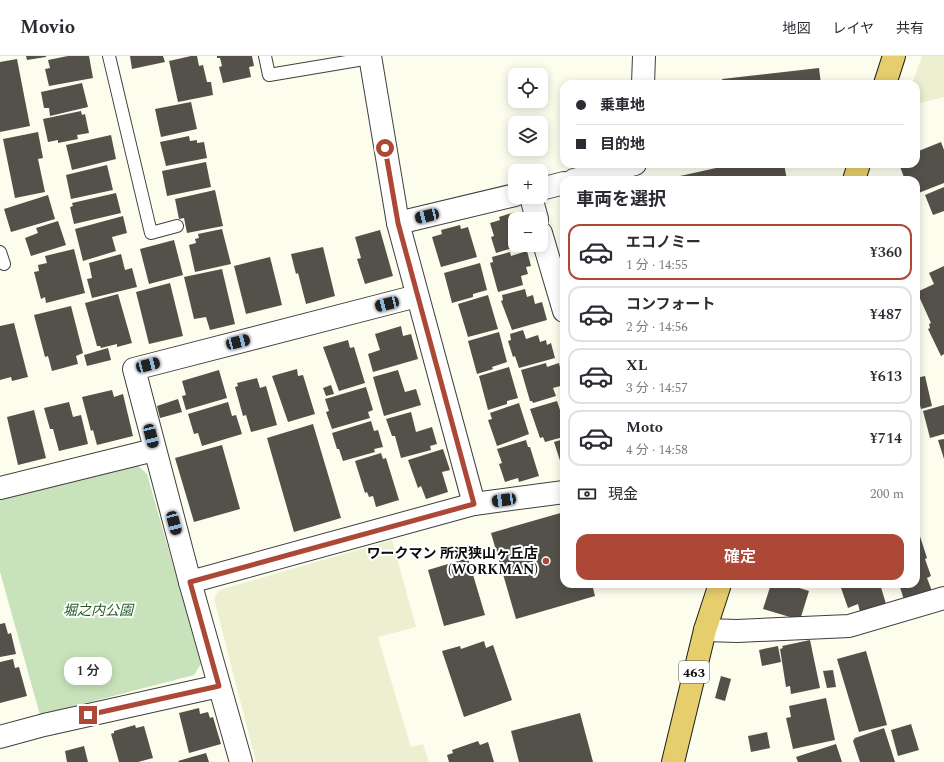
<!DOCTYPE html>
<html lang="ja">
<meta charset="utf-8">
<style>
:root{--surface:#fff;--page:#f7f7f7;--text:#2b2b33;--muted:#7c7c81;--line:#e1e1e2;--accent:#ac4835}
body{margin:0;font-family:Spectral,"Noto Sans JP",serif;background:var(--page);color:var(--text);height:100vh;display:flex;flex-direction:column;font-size:15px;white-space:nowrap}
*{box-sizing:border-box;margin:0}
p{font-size:13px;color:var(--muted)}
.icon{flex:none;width:22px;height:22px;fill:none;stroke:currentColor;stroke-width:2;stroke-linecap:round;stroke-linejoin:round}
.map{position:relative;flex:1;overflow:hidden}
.sheet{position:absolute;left:560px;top:120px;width:360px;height:412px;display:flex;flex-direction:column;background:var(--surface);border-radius:12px;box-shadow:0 2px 10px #0003}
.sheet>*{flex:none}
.hud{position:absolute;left:560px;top:24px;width:360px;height:88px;border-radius:12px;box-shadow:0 2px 10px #0003;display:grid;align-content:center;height:88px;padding:0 16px;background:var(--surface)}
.tools{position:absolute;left:508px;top:12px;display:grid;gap:8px}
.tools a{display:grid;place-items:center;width:40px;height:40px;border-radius:8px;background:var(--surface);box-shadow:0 2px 10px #0003;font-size:20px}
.end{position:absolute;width:18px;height:18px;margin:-9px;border:5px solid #ac4835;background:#fff;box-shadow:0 0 0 2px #fff}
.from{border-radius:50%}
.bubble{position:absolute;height:28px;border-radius:12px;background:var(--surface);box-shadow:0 2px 10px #0003;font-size:13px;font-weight:600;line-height:28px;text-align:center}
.car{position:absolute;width:12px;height:24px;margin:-12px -6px;border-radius:5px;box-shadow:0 0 3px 1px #0007;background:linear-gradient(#222 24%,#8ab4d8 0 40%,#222 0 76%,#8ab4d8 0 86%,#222 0)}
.hud b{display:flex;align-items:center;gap:14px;height:38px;font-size:15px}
.hud b+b{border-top:1px solid var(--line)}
.hud i{width:10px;height:10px;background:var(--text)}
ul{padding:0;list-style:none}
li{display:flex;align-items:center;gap:12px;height:56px;margin:0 8px 6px;padding:0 8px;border:2px solid var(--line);border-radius:12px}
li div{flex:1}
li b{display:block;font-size:15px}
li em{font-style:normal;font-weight:600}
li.selected{border-color:var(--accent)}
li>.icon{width:36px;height:36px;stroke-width:1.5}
h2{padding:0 16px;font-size:18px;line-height:48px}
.pay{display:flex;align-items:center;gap:10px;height:44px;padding:0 16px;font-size:15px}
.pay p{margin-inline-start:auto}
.cta{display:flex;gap:8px;margin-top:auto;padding:8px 16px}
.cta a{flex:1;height:46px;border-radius:12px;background:var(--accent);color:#fff;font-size:16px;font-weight:600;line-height:46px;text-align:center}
header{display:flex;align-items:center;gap:24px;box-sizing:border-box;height:56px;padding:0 20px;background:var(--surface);border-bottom:1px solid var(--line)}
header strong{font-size:19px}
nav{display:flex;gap:22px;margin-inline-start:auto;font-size:14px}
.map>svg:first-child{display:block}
</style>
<header>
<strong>Movio</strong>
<nav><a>地図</a><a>レイヤ</a><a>共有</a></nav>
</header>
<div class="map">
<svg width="944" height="706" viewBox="0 0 944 706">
<rect width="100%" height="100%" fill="#fdfdee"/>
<g fill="#ecf0d1">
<path d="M922,0H944V41L916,48V28H912Z"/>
<path d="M392,484L416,571L378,581L411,691L423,688L429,706H256L214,543L219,534Z"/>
</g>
<path fill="#c8e3bb" d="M136,408L147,418L201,608L194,619L40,659L0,516V443Z"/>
<g fill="#54504a">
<path d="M26,0H46V1L27,4Z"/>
<path d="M68,0H89L93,22L49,30L45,13L50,12L48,4Z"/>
<path d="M130,0H163L165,6L132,13Z"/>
<path d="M191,0H197L199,10L203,9L207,26H211L213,39L178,46L169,5Z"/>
<path d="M217,0H252L254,10L249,11L251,21L223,27L219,11L222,10L220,2H217Z"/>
<path d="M17,3L30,70L0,76V6Z"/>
<path d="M819,12L821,28H723L722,23Z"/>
<path d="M82,27L88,51L50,60L49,52H44L41,36Z"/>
<path d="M191,46L197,73L161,81L155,53Z"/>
<path d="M81,55L82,59L85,58L89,77L77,79L78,83L58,87V84L48,86L43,63Z"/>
<path d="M38,76L43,102L38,103L45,136L15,142L3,83Z"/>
<path d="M111,79L116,103L72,114L66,89Z"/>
<path d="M189,80L190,85L197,84V87L204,86L207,102L166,110L160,86Z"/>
<path d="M941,86L944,94V127L916,138V124H905L899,108H916V96Z"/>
<path d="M206,106L211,131L167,140L162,115Z"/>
<path d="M734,108H784L787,124H680V120Z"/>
<path d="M107,109L113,134L71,143L66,119Z"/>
<path d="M944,131V155L933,159L925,139Z"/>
<path d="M215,134L223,170L187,177L184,162L179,163L175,143Z"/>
<path d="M116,137L121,157L74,168L70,151L73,150L72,147Z"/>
<path d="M48,139L55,163L11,176L4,153Z"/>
<path d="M515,156L517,163H515V189H522L496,197L491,181L494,180L490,167L500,164L499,161Z"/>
<path d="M123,160L127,177L112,181L116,195L83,205L75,173Z"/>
<path d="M58,165L66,189L31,200L25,182L38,177L36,172Z"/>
<path d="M460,169L461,173L468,171L477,201L441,211L432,181L442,178L441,174Z"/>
<path d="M222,173L231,208L195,216L189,189L196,187L195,183L199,182L198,178Z"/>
<path d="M380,174L393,220L365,228L357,203L361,202L355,181Z"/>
<path d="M174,184L183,219L149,228L140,193Z"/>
<path d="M323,191L335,240L306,248L298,217L296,218L291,198Z"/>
<path d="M74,193L85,237L46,247L45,241L41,243L34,216L39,215L38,209L47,207L45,200Z"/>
<path d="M527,195L531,210L526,211L528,218L521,220L523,229L498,236L490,207L493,206L492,201L510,196L511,200Z"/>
<path d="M121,198L125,214L132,212L137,231L92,242L87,223L92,222L89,207Z"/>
<path d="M270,201L282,249L246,258L234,210Z"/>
<path d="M480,207L487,234L473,238V241L452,247L444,217Z"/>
<path d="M944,210V298L941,300L928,273L930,272L929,268L931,267L917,236L934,228L929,217Z"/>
<path d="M222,213L235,268L210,274L206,261L194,263L184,221Z"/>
<path d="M170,227L183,280L149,288L136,236Z"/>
<path d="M525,233L527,241L533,239L535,248L542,246L547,264L512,274L501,245L503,244L502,239Z"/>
<path d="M118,238L132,287L117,291V288L101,292L100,290H97L85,247Z"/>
<path d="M488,239L498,273L468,281L458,248Z"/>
<path d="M71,250L83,297L76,300L78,308L52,315L48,300L45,301L34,259Z"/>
<path d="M14,267L28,321L12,325L11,321L0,324V270Z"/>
<path d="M401,270L403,280L411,278L418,303L373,316L368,298L380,294L375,278Z"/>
<path d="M523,274L526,283L538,279L540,286L546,284L547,289L551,287L555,302L519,312L515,300L513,301L508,285L511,284L510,278Z"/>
<path d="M499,276L507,306L492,311L493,313L477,318L468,285Z"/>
<path d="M348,284L350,292L354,291L365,327L339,335L323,291Z"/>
<path d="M108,292L111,304L87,310L84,299Z"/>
<path d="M546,307L547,311L559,307L564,329L553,332L556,340L533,347L532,345H530L521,314Z"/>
<path d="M509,311L518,342L507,345V348L488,354L479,320Z"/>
<path d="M297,313L298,320L303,319L315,358L288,366L272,320Z"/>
<path d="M219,314L227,342L186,354L182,340L186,339L182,325Z"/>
<path d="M398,314L405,336L416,333L421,349L384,360L373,321Z"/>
<path d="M925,320L932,350L921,353L916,334V322Z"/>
<path d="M257,322L260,332L266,330L277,369L251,376L246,359L243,360L235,331L238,330L237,327Z"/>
<path d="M331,329L334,338L326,340L323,332Z"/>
<path d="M366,331L373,354L368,356L370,362L332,373L326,356L329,355L325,343Z"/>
<path d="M112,334L114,341L123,338L133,380L97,389L93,374L91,375L82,341Z"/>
<path d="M178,343L182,356L160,362L157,350Z"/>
<path d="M557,345L560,354L564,353L563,381L545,386L543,381L540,382L530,353Z"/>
<path d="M69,346L73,361L81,359L88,388L59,395L53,373H50L44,352Z"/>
<path d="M228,346L232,360L236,359L242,378L202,390L198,377L194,378L188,358Z"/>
<path d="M519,347L529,378L497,390L488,364L492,363L490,357Z"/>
<path d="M944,349V378L930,382L923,355Z"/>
<path d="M34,354L46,402L18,409L7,361Z"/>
<path d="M411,356L416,376L432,371L437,388L430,390L431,394L401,402L395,380H392L386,363Z"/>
<path d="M371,365L374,375L378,374L383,391L374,393L375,396L343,405L339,393H337L332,377Z"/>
<path d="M313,368L341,462L294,476L267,382Z"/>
<path d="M564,383V417L554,386Z"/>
<path d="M944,383V403L938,384Z"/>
<path d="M526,384L528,391H530L539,420L519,426L518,422L505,426L499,408L502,407L497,393Z"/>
<path d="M222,389L240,453L194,466L175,402Z"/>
<path d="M443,393L450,414L442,416L448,436L426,443L421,430L418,432L408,404Z"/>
<path d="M381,397L383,403L386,402L399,444L376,451L373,440L369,441L367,436L365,437L355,405Z"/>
<path d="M564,456V528H592L595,540L516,563L491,477Z"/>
<path d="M918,474L927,502L925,503L931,520L927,522L932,535L904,544L899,528H916V475Z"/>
<path d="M468,502L485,559L444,570L428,514Z"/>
<path d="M771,528H787L809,535L800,564L763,553Z"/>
<path d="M854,528H880L886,548L860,556L858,548L848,552L841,532Z"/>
<path d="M5,567L8,578L11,577L16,598L0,601V568Z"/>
<path d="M810,584L820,632L791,638L790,630L786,631L780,593L783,592L782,590Z"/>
<path d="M484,585L486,592L493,589L512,644L464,661L442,595L460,590L461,593Z"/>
<path d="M778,590L781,606L762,610L759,594Z"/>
<path d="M866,595L887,669L859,676L837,603Z"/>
<path d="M13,603L15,612L19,611L27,640L0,647V606Z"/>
<path d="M833,614L836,631L827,632L823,615Z"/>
<path d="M721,620L731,623L725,645L715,642Z"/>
<path d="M826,642L835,684L793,693L786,662L791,661L789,650Z"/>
<path d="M199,652L200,658L208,656L210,662L213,661L221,688L189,697L179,657Z"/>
<path d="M580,657L593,706H519L511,675Z"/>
<path d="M911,668L919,694L898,700L891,674Z"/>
<path d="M135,669L136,672L144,670L153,702L138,706H119L111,678L114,677V675Z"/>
<path d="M884,672L895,706H860L853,685L855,682Z"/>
<path d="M767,676L770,692L751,696L748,680Z"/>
<path d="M478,685L480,689L488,686L494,706H449L447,699L453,697L452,694Z"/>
<path d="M836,688L842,706H798L796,701Z"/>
<path d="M84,690L88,706H67L65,695Z"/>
<path d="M206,697L209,706H179L178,705Z"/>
</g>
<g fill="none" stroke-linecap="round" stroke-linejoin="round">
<g stroke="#3f3f3f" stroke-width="14">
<g id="service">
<path d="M109,0L151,177L177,170"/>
<path d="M265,0L269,19L370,2"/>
<path d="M0,196L4,208"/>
</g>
</g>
<g stroke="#3f3f3f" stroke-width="24">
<g id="minor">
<path d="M370,0L398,167L474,448"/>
<path d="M643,28L644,0"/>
<path d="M574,124L635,108"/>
<path d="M541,133L564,127"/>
<path d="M531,141L537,163"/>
<path d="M398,167L515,139"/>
<path d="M541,177L564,255"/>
<path d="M0,432L154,394"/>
<path d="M190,526L474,448L564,436"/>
<path d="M705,574L737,575L849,570L944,542"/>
<path d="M0,681L44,669L219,630"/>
<path d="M241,706L190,526L134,313L417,240"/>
</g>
</g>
<g stroke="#1d1d1d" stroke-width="24">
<g id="trunk">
<path d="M885,28L894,0"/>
<path d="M854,124L859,108"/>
<path d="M673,706L705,574L720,528"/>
</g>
</g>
<use href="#service" stroke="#fff" stroke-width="12"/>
<use href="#minor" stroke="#fff" stroke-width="22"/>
<use href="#trunk" stroke="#e6ce6c" stroke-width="22"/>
</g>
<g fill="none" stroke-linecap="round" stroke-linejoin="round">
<path stroke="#ac4835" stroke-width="5" d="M88,659L219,630L190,526L474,448L398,167L385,92"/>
</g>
<circle fill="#ac4835" stroke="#fff" stroke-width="1.5" cx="546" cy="505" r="4"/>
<g text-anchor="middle" stroke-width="4" stroke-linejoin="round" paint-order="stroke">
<rect fill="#fff" stroke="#555" stroke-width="1" x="679" y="605" width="30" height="22" rx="3"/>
<g font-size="13" font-weight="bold" fill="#0c0c0c">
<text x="694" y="621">463</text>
</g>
<g font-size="14" font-weight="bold" fill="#0c0c0c" stroke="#fff" text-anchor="end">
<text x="538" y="502">ワークマン 所沢狭山ヶ丘店<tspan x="538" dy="16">(WORKMAN)</tspan></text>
</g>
<g font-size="14" font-style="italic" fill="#255c25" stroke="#fff">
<text x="98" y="559">堀之内公園</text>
</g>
</g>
</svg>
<div class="tools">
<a><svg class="icon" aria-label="locate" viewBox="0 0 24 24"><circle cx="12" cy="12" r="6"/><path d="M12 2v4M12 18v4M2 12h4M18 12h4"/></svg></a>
<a><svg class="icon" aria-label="layers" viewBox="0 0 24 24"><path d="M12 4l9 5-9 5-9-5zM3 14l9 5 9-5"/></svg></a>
<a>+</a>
<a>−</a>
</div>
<i class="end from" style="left:385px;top:92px"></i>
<i class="end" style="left:88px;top:659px"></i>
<div class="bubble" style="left:64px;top:601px;width:48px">1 分</div>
<i class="car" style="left:427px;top:160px;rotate:257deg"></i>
<i class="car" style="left:387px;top:248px;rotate:256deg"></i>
<i class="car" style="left:238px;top:286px;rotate:75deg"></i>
<i class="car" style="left:148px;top:309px;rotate:75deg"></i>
<i class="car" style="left:151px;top:380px;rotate:166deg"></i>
<i class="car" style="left:504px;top:444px;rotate:262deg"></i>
<i class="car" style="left:174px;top:467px;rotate:165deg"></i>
<div class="hud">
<b><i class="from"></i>乗車地</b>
<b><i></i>目的地</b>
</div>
<section class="sheet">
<h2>車両を選択</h2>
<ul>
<li class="selected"><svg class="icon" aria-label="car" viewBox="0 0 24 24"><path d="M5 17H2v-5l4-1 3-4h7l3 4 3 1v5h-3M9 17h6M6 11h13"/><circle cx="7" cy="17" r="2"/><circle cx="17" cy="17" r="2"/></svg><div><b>エコノミー</b><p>1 分 · 14:55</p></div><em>¥360</em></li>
<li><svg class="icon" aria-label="car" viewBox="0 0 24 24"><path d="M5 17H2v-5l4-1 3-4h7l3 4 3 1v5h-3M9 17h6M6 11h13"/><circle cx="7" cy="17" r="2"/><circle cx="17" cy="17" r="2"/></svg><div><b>コンフォート</b><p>2 分 · 14:56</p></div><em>¥487</em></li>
<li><svg class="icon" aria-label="car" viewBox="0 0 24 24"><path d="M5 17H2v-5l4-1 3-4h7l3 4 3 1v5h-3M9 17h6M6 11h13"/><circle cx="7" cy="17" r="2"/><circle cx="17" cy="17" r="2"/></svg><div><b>XL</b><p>3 分 · 14:57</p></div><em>¥613</em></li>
<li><svg class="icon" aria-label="car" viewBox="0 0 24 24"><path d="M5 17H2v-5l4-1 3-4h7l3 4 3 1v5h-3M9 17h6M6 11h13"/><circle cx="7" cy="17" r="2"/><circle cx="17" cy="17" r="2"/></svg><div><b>Moto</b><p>4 分 · 14:58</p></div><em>¥714</em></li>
</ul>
<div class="pay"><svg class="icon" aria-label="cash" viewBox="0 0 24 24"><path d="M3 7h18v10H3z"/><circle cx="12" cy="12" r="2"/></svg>現金<p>200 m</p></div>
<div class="cta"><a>確定</a></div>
</section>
</div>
